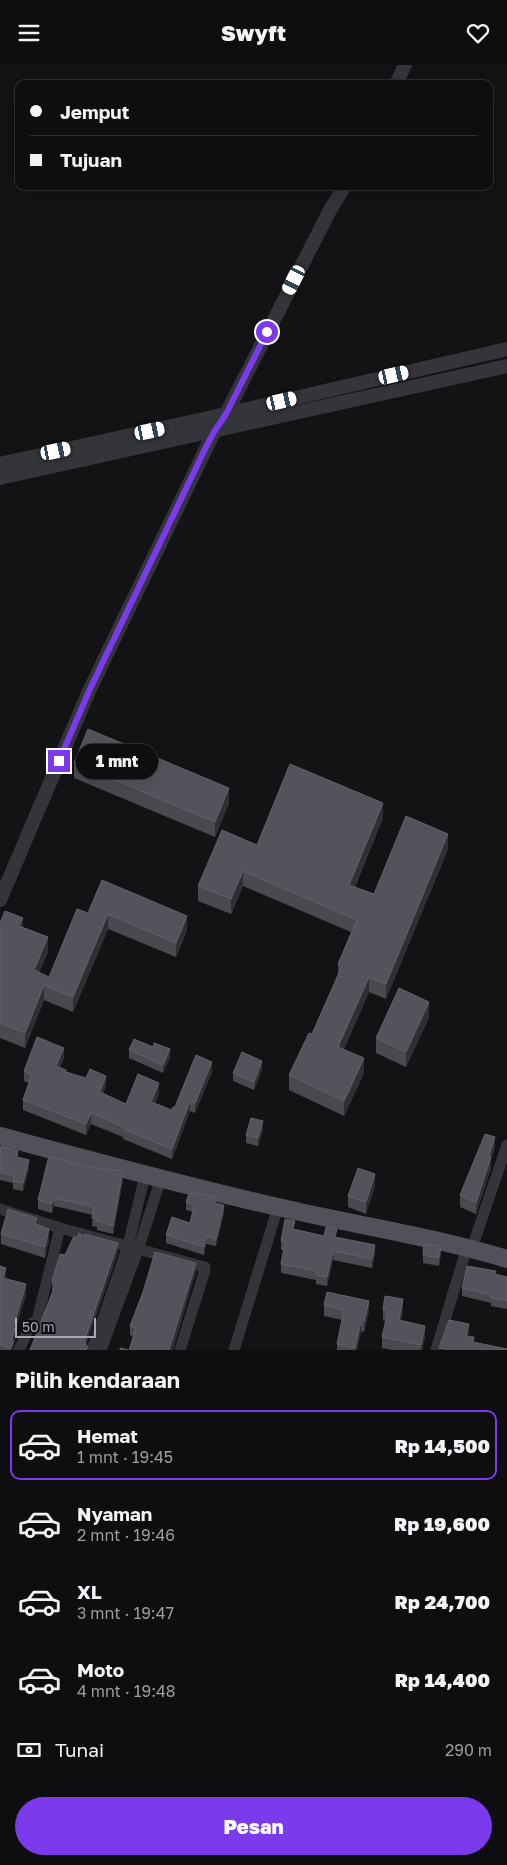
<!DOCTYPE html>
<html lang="id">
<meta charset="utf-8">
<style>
:root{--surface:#0e0e10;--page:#171719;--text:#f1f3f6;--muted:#9b9c9f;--line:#2e2e30;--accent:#7c3aed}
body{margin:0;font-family:"Golos Text",sans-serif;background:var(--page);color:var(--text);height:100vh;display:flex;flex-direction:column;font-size:19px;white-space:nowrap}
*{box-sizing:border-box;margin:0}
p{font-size:16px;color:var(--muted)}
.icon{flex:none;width:28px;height:28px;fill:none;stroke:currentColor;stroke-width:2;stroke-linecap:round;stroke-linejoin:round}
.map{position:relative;height:1285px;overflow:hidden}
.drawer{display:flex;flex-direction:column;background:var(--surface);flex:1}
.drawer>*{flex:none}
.guide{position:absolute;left:15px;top:15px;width:478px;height:110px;border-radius:10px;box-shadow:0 5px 20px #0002,0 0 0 1px var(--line);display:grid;align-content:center;height:110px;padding:0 15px;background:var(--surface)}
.scale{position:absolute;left:15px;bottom:12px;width:81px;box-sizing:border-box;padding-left:5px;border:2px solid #a5a9b5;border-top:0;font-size:14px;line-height:18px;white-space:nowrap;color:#a5a9b5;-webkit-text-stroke:4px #0e0e10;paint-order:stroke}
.end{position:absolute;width:22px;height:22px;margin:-11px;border:6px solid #7c3aed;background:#fff;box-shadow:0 0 0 2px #fff}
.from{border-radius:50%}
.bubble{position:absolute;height:35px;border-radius:18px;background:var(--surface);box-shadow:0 5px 20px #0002,0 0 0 1px var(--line);font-size:16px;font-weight:800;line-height:35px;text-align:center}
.car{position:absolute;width:15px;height:30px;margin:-15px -8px;border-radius:6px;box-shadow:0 0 4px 1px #0007;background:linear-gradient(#fff 24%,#345 0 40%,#fff 0 76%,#345 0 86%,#fff 0)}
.guide b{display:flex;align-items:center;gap:18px;height:48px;font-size:19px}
.guide b+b{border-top:1px solid var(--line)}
.guide i{width:12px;height:12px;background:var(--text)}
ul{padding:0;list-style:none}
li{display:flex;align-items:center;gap:15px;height:70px;margin:0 10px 8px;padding:0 5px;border:2px solid transparent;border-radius:10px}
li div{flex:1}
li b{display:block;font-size:19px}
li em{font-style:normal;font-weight:800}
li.current{border-color:var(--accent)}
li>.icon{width:45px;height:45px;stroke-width:1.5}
h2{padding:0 15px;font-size:22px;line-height:60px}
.pay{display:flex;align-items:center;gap:12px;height:55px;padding:0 15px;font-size:19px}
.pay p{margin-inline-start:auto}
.action{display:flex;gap:10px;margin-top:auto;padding:10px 15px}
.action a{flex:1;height:58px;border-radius:30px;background:var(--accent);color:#fff;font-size:20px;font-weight:800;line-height:58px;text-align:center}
header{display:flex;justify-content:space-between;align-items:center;height:65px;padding:0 15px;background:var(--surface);font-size:22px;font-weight:800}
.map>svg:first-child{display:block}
</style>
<header><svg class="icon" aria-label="menu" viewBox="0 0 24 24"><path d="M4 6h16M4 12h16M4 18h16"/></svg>Swyft<svg class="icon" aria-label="heart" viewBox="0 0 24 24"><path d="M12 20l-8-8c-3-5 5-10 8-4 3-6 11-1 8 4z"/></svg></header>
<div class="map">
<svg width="507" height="1285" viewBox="0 0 507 1285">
<rect width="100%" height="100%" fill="#131315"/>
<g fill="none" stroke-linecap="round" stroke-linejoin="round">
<g stroke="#34353a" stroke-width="11">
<path d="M0,1144L60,1163L205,1202V1205L180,1285"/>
<path d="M472,1183L507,1080"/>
<path d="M19,1285L31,1259L37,1255L60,1163"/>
<path d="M92,1285L128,1181L145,1110"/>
<path d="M101,1285L138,1185L161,1113"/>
<path d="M234,1285L278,1142"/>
<path d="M436,1285L467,1182"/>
</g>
<g stroke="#34353a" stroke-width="14">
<path d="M396,19L405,0"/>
<path d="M0,399L226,349L507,284"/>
<path d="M0,413L507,301"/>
<path d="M0,835L89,626L214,367L226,349L330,145L345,121"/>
</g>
<path stroke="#505159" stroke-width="18" d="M0,1071C93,1096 185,1121 278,1142C354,1160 432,1171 507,1194"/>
</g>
<g fill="#494a50">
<path d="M74,698L229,738L215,772L74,713Z"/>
<path d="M383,753L355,822L374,829L448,784L386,934L369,927L344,984L364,1008L344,1051L289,1025V1010L312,969L338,910V899L351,867L243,821L231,849L198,836V821L257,780Z"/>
<path d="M102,815L187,865L176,892L108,864L73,947L44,935L25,983L0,973V858L23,862L48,887L39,907L49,912L88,848Z"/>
<path d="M429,952L406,1002L376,988V973Z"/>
<path d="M129,985L170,992L163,1008L129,993Z"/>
<path d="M64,993L60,1002L66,1007L106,1021L103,1029L126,1039L159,1029L155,1038L172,1045L212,1007L195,1048L190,1046L172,1094L123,1074V1072L91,1059L86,1070L23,1045V1035L29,1018L24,1016V1006Z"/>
<path d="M262,1004L254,1025L233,1016V1008Z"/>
<path d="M263,1064L258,1081L246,1078V1070Z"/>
<path d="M495,1083L491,1094V1103L476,1149L460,1142V1130Z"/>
<path d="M0,1086L18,1092L29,1103L23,1126L13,1124V1118L0,1115Z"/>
<path d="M123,1115L113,1169L97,1165V1162L92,1161L93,1150L54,1141L52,1148L38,1144V1135Z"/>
<path d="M375,1121L366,1149L348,1142V1131Z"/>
<path d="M186,1137L217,1138L224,1148L216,1181L206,1179L204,1190L166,1178V1170L190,1158L193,1147L186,1145Z"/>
<path d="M37,1160L49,1174L45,1193L1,1179V1169Z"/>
<path d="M295,1164L324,1171L337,1172L375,1189L372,1203L333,1195L327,1221L316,1219V1215L281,1208V1199L284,1185H281V1176Z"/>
<path d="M118,1187L86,1280L88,1285L52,1225V1216L65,1190Z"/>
<path d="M441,1189L439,1201L423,1198V1190Z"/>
<path d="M0,1201L6,1213L26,1230L15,1265V1275L13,1282V1285H0Z"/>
<path d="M196,1207L133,1271L130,1270V1261Z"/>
<path d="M496,1209L507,1212V1244L491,1241V1238L462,1231V1223Z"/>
<path d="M324,1240L369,1246L364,1267L361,1266L357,1285H337V1279L342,1255L324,1251Z"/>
<path d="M383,1244L403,1245L401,1256L425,1272L422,1285H392L382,1283V1272L386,1256L383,1255Z"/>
</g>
<g fill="#2f3034">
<path d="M229,723V738L215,772V757Z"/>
<path d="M383,738V753L349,835V820Z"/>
<path d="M448,769V784L386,934V919Z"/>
<path d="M243,806V821L231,849V834Z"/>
<path d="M108,849V864L73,947V932Z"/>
<path d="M187,851V865L176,892V878Z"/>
<path d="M23,853V868L19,861Z"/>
<path d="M48,872V887L34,920V905Z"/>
<path d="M369,912V927L338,997V982Z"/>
<path d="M44,920V935L25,983V968Z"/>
<path d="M429,937V952L406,1002V987Z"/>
<path d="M64,983V993L56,1012V1001Z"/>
<path d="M170,984V992L163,1008V1000Z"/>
<path d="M364,993V1008L344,1051V1036Z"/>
<path d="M262,996V1004L254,1025V1017Z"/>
<path d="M212,997V1007L195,1048V1038Z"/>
<path d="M106,1011V1021L100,1038V1027Z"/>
<path d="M159,1018V1029L151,1047V1037Z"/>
<path d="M190,1036V1046L172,1094V1084Z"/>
<path d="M91,1048V1059L86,1070V1059Z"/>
<path d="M263,1056V1064L258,1081V1073Z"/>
<path d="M495,1072V1083L491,1094V1103L476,1149V1138Z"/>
<path d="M29,1095V1103L23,1126V1118Z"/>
<path d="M123,1106V1115L113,1169V1161Z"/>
<path d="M375,1109V1121L366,1149V1137Z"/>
<path d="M54,1133V1141L52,1148V1139Z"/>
<path d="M224,1140V1148L216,1181V1174Z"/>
<path d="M49,1164V1174L45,1193V1182Z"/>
<path d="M206,1171V1179L204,1190V1182Z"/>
<path d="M118,1178V1187L85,1283V1274Z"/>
<path d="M375,1180V1189L372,1203V1194Z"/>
<path d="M441,1181V1189L439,1201V1193Z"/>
<path d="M333,1186V1195L327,1221V1212Z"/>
<path d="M196,1198V1207L173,1285H169Z"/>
<path d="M6,1203V1214L3,1213Z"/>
<path d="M26,1219V1230L15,1265V1275L13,1282V1285H10L13,1263Z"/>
<path d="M403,1234V1245L399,1266V1255Z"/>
<path d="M369,1236V1246L364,1267V1257Z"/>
<path d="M361,1256V1266L357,1285H355Z"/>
<path d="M469,1259V1271H466Z"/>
<path d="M425,1261V1272L422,1285H421V1280Z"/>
</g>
<g fill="#53545b" stroke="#606269">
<path d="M88,664L229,723L215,757L74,698Z"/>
<path d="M290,699L383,738L349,820L374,829L406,751L448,769L386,919L369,912L338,982L364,993L344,1036L289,1010L309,968L312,969L342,901L338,899L357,855L243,806L231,834L198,821L222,765L257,780Z"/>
<path d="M102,815L187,851L176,878L108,849L73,932L44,920L25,968L0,958V858L5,846L23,853L19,861L48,872L34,905L49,912L77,844L88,848Z"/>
<path d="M399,923L429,937L406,987L376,973Z"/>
<path d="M37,972L64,983L56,1001L66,1005V1007L86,1013L90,1004L106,1011L100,1027L126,1039L138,1009L159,1018L151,1037L172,1045L173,1042H175L196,990L212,997L195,1038L190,1036L172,1084L123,1064L124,1062L91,1048L86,1059L23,1035L32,1009L24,1006Z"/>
<path d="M134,974L153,982L154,978L170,984L163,1000L129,985Z"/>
<path d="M242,987L262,996L254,1017L233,1008Z"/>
<path d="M251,1053L263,1056L258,1073L246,1070Z"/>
<path d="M485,1069L495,1072L489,1091L491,1092L476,1138L460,1130Z"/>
<path d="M1,1081L18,1086L17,1092L29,1095L23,1118L13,1116L14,1111L0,1107V1086Z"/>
<path d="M49,1091L83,1101L123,1106L113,1161L97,1156V1154L92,1153L94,1142L54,1133L52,1139L38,1135Z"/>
<path d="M358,1103L375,1109L366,1137L348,1131Z"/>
<path d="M197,1127L217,1133L215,1138L224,1140L216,1174L206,1171L204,1182L166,1170L172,1152L190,1158L194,1140L186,1137L189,1128L197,1130Z"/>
<path d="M8,1144L37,1153L35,1159L49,1164L45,1182L1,1169Z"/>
<path d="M285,1154L295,1156L293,1164L324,1171L326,1162L337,1164L335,1172L375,1180L372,1194L333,1186L327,1212L316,1210L317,1206L281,1199L285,1177L281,1176Z"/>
<path d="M79,1168L84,1171L85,1169L118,1178L85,1274V1278L88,1282L86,1285H30L56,1218L52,1216L60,1189L65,1190L74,1171L77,1173Z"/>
<path d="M424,1179L441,1181L439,1193L423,1190Z"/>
<path d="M155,1187L196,1198L169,1285H129L136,1263L130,1261L143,1227Z"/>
<path d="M0,1201L6,1203L3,1213L26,1219L13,1263L15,1264L12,1274L13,1278L10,1284L0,1279Z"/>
<path d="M467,1201L496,1206L495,1209L507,1212V1236L491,1233L492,1230L462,1223Z"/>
<path d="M327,1227L369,1236L364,1257L361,1256L355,1283L337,1279L344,1245L324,1240Z"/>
<path d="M385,1231L403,1234L399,1255L425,1261L421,1280L382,1272L388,1245L383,1244Z"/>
<path d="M449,1255L469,1259L466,1271L474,1272L473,1277L507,1284V1285H448L439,1283Z"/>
<path d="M120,1283L128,1285H120Z"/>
</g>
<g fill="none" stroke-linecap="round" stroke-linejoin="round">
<path stroke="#7c3aed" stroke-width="6" d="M59,696L89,626L205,384L214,367L226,349L267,267"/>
</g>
</svg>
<div class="scale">50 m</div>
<i class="end from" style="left:267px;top:267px"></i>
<i class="end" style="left:59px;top:696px"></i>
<div class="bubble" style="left:76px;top:679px;width:82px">1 mnt</div>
<i class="car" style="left:294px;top:215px;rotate:207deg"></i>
<i class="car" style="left:394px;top:310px;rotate:77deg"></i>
<i class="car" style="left:282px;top:336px;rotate:77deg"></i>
<i class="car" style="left:150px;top:366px;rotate:78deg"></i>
<i class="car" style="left:56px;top:386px;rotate:78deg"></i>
<div class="guide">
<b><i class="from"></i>Jemput</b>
<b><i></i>Tujuan</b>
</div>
</div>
<section class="drawer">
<h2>Pilih kendaraan</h2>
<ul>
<li class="current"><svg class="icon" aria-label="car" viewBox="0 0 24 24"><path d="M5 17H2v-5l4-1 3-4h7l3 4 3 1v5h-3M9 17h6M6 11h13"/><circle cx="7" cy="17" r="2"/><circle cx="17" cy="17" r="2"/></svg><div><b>Hemat</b><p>1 mnt · 19:45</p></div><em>Rp 14,500</em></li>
<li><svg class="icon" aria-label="car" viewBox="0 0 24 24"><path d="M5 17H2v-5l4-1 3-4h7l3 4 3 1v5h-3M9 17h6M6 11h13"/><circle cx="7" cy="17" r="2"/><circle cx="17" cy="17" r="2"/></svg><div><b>Nyaman</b><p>2 mnt · 19:46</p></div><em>Rp 19,600</em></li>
<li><svg class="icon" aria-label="car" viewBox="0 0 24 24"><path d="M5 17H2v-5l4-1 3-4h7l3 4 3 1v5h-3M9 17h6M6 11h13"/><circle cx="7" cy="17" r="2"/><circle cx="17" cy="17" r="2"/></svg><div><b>XL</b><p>3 mnt · 19:47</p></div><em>Rp 24,700</em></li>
<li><svg class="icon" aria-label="car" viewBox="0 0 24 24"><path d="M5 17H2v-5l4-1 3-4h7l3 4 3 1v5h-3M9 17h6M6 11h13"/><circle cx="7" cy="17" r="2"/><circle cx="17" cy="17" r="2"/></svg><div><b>Moto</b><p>4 mnt · 19:48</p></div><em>Rp 14,400</em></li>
</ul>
<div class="pay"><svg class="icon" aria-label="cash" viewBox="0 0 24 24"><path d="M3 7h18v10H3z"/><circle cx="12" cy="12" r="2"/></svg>Tunai<p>290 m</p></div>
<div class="action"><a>Pesan</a></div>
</section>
